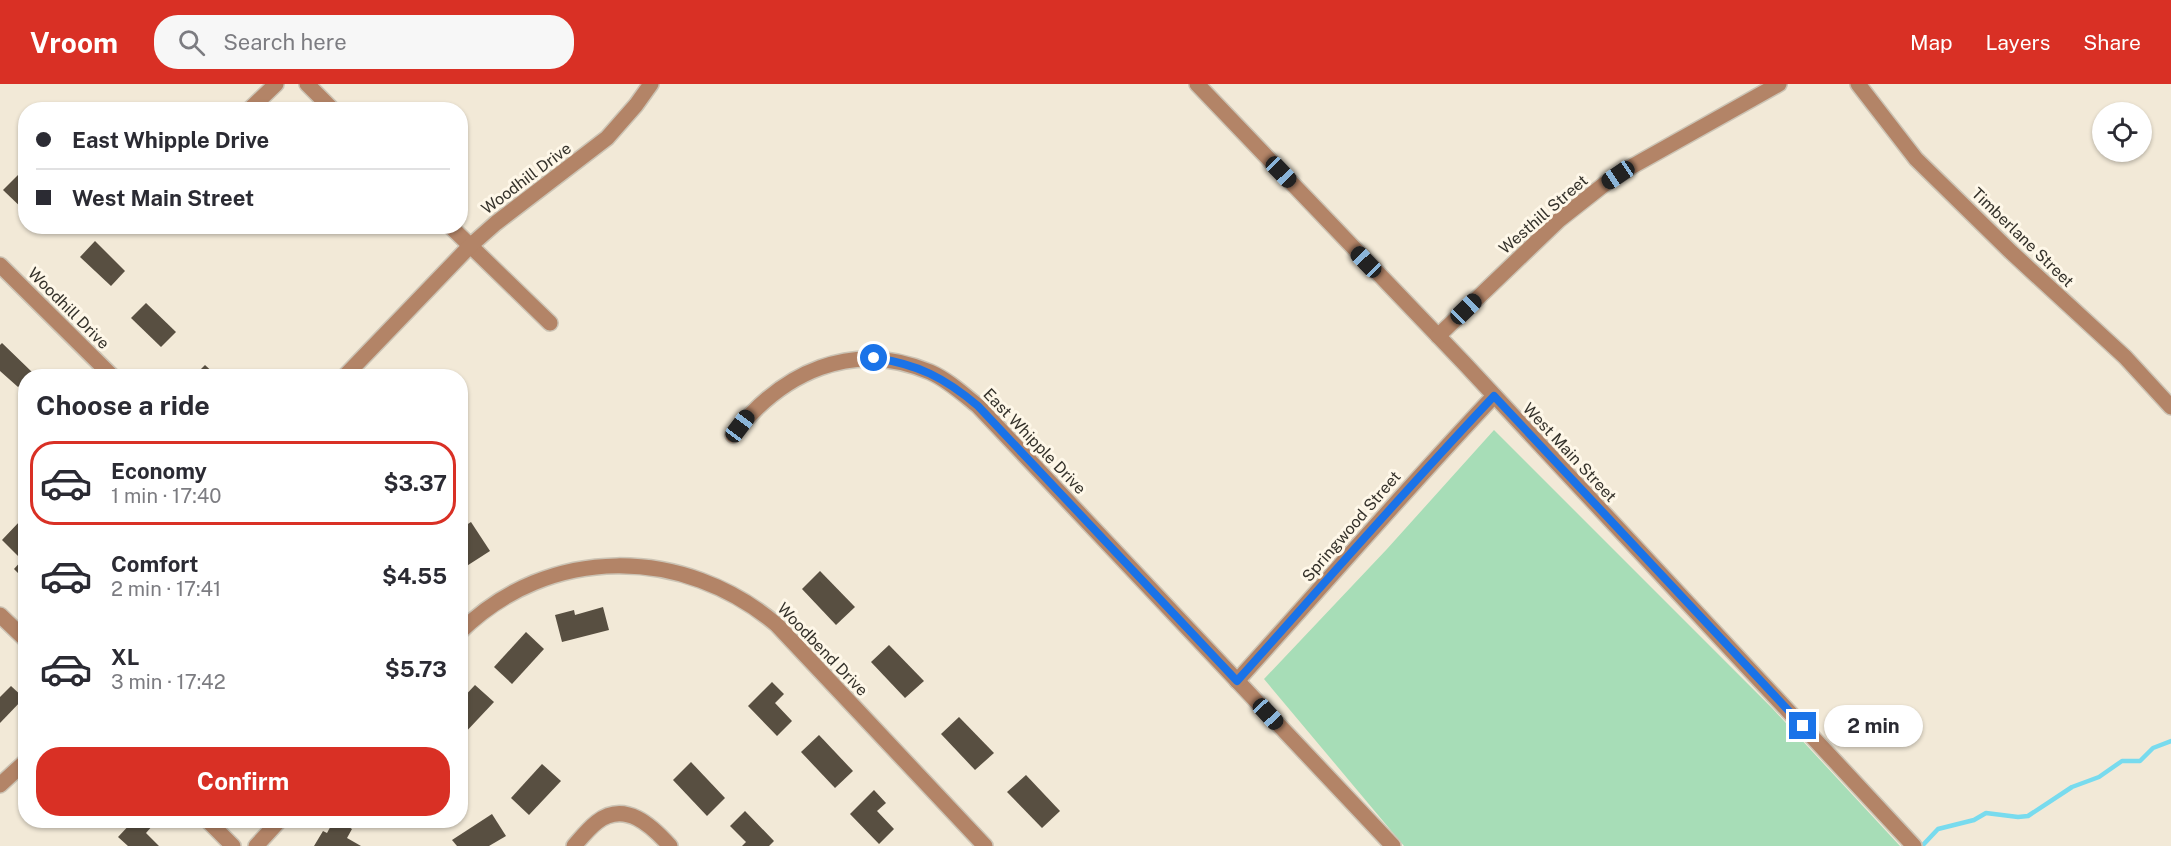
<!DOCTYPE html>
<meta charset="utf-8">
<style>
:root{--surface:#fff;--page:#f7f7f7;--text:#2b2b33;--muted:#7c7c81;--line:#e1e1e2;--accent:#d93025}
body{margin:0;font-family:"Public Sans",sans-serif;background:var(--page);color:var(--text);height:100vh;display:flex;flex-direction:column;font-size:22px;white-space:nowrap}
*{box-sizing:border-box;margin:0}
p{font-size:20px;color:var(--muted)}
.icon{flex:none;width:33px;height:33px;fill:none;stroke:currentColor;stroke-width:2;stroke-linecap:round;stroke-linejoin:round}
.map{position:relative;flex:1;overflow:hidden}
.panel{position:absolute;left:18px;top:285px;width:450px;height:459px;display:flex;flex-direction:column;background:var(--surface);border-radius:24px;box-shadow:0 2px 4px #0004}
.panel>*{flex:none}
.guide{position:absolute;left:18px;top:18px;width:450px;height:132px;border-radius:24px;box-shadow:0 2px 4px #0004;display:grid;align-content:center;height:132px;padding:0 18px;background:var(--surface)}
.tools{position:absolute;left:2092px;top:18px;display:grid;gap:12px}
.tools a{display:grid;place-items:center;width:60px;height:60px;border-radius:50%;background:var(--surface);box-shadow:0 2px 4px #0004;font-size:30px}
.end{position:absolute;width:27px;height:27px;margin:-14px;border:8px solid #1a73e8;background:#fff;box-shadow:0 0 0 3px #fff}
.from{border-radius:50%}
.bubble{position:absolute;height:42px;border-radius:21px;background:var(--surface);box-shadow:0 2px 4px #0004;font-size:20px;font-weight:700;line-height:42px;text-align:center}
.car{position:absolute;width:18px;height:36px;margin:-18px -9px;border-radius:8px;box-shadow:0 0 4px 2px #0007;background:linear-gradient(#222 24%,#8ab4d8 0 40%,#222 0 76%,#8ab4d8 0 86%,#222 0)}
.guide b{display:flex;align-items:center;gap:21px;height:57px;font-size:22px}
.guide b+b{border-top:2px solid var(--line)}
.guide i{width:15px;height:15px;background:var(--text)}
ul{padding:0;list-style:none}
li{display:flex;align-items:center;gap:18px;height:84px;margin:0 12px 9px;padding:0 6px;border:3px solid transparent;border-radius:24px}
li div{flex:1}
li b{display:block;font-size:22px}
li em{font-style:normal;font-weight:700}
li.selected{border-color:var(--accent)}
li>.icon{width:54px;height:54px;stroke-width:1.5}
h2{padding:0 18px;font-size:27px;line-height:72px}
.primary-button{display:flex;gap:12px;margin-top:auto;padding:12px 18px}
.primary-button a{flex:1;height:69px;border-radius:24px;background:var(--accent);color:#fff;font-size:24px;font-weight:700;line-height:69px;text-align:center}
header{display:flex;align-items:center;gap:36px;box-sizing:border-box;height:84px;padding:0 30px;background:var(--accent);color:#fff}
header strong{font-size:28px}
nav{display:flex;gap:33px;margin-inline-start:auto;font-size:21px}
.search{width:420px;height:54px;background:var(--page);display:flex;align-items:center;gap:15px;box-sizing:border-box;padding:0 21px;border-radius:24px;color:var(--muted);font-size:22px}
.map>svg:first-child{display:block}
</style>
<header>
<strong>Vroom</strong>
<div class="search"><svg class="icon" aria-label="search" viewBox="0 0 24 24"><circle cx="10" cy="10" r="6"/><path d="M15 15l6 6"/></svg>Search here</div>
<nav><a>Map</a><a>Layers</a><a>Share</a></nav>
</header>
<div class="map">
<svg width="2171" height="762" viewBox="0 0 2171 762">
<rect width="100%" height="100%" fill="#f2e9d7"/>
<path fill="#a7ddb7" d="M1494,346L1772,624L1900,762H1404L1264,595L1387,465Z"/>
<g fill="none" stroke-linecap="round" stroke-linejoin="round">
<path stroke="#78dbee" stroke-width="4.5" d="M1922,762L1938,745L1974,736L1986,729L2018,733L2028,732L2072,703L2099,693L2122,677H2140L2153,664L2171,657"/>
</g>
<g fill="#584f41">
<path d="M18,91L26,98V128L3,106Z"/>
<path d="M95,157L125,187L111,202L80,173Z"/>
<path d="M146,219L176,248L161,263L131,234Z"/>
<path d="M2,259L32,288L26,292V295L18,303L0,287V261Z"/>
<path d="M205,281L217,292H194Z"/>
<path d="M20,437L26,442V497L14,485L22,476L2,456Z"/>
<path d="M471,438L490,467L462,485L460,445Z"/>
<path d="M820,487L855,523L836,541L802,505Z"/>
<path d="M603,523L609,546L562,558L555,531L574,526L575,531Z"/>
<path d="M526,548L544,565L512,600L494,583Z"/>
<path d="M889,561L924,597L905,614L871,578Z"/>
<path d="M772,598L784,610L775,619L792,637L777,652L748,622Z"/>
<path d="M475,601L494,618L462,652L460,617Z"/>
<path d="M11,602L24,614L0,639V613Z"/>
<path d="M959,633L994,669L975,686L941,650Z"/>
<path d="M819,651L853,687L835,704L801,668Z"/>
<path d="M691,678L725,714L707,732L673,696Z"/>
<path d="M542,680L561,697L529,731L511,714Z"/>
<path d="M1026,691L1060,727L1042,744L1007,708Z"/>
<path d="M874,706L886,719L877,727L894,745L879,760L850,730Z"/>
<path d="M745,727L774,757L769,762H742L746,758L730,742Z"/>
<path d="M492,730L506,752L489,762H457L452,756Z"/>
<path d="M134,736H149L153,741L146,749L159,762H128L118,753Z"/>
<path d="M334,736H338L352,745L347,754L361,762H314L323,747L327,749Z"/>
</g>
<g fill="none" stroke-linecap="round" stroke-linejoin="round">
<g stroke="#ccc4b5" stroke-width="18">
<g id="minor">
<path d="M307,0L333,26"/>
<path d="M1197,0L1464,279L1914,762"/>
<path d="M1858,0L1916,75L2011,168L2125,273L2171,323"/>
<path d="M249,26L276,0"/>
<path d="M450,142L550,239"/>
<path d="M0,181L112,292"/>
<path d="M1438,252L1559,136L1606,99L1631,83L1779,0"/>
<path d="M345,292L470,162L496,139L607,54L636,21L651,0"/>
<path d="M733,351C782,288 852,255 930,288C948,296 963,310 978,322L1393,762"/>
<path d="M0,531L26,556"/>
<path d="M460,548C549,460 684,462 777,541L985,762"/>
<path d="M1237,597C1323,502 1406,405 1494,312"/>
<path d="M0,701L26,677"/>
<path d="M207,736L233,762"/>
<path d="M256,762L280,736"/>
<path d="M574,762C581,754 588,745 597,738C625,716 652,742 670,762"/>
</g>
</g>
<use href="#minor" stroke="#b38467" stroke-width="15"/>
</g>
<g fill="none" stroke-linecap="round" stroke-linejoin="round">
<path stroke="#1a73e8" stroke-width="8" d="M874,274C918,280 945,294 978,322L1237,597C1322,502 1406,405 1494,312L1803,642"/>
</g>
<g text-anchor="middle" stroke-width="6" stroke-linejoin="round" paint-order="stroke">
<g font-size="16" fill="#35322b" stroke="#fef7e8">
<text transform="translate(526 94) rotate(-37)" y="6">Woodhill Drive</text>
<text transform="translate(1543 130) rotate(-41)" y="6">Westhill Street</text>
<text transform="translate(2023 153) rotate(44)" y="6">Timberlane Street</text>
<text transform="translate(69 224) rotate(45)" y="6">Woodhill Drive</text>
<text transform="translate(1035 357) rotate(46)" y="6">East Whipple Drive</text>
<text transform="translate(1570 368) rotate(47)" y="6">West Main Street</text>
<text transform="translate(1351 442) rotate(-49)" y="6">Springwood Street</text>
<text transform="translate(823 565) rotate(46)" y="6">Woodbend Drive</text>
</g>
</g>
</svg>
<div class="tools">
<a><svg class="icon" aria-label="locate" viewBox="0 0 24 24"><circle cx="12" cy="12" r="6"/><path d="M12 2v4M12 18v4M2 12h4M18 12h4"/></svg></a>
</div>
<i class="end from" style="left:874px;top:274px"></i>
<i class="end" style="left:1803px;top:642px"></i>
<div class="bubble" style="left:1824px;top:621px;width:99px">2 min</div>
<i class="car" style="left:1281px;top:88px;rotate:136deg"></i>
<i class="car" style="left:1618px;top:91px;rotate:236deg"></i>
<i class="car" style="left:1366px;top:178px;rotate:316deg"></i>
<i class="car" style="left:1466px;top:225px;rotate:46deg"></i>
<i class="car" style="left:740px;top:342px;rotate:37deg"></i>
<i class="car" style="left:1268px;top:630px;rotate:137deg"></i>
<div class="guide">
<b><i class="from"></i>East Whipple Drive</b>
<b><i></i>West Main Street</b>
</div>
<section class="panel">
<h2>Choose a ride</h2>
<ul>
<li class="selected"><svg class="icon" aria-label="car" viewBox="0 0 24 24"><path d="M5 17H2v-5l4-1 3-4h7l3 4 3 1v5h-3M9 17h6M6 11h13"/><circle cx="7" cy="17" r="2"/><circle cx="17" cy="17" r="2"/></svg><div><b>Economy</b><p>1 min · 17:40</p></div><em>$3.37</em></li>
<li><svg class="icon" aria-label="car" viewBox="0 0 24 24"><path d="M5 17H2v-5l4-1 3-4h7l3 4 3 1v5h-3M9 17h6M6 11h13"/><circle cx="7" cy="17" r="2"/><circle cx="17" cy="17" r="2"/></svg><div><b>Comfort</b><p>2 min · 17:41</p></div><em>$4.55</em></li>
<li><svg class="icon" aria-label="car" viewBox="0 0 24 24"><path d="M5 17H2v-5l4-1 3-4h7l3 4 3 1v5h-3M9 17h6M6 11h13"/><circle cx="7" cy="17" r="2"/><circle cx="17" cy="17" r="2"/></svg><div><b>XL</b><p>3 min · 17:42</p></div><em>$5.73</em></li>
</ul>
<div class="primary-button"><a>Confirm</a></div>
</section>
</div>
